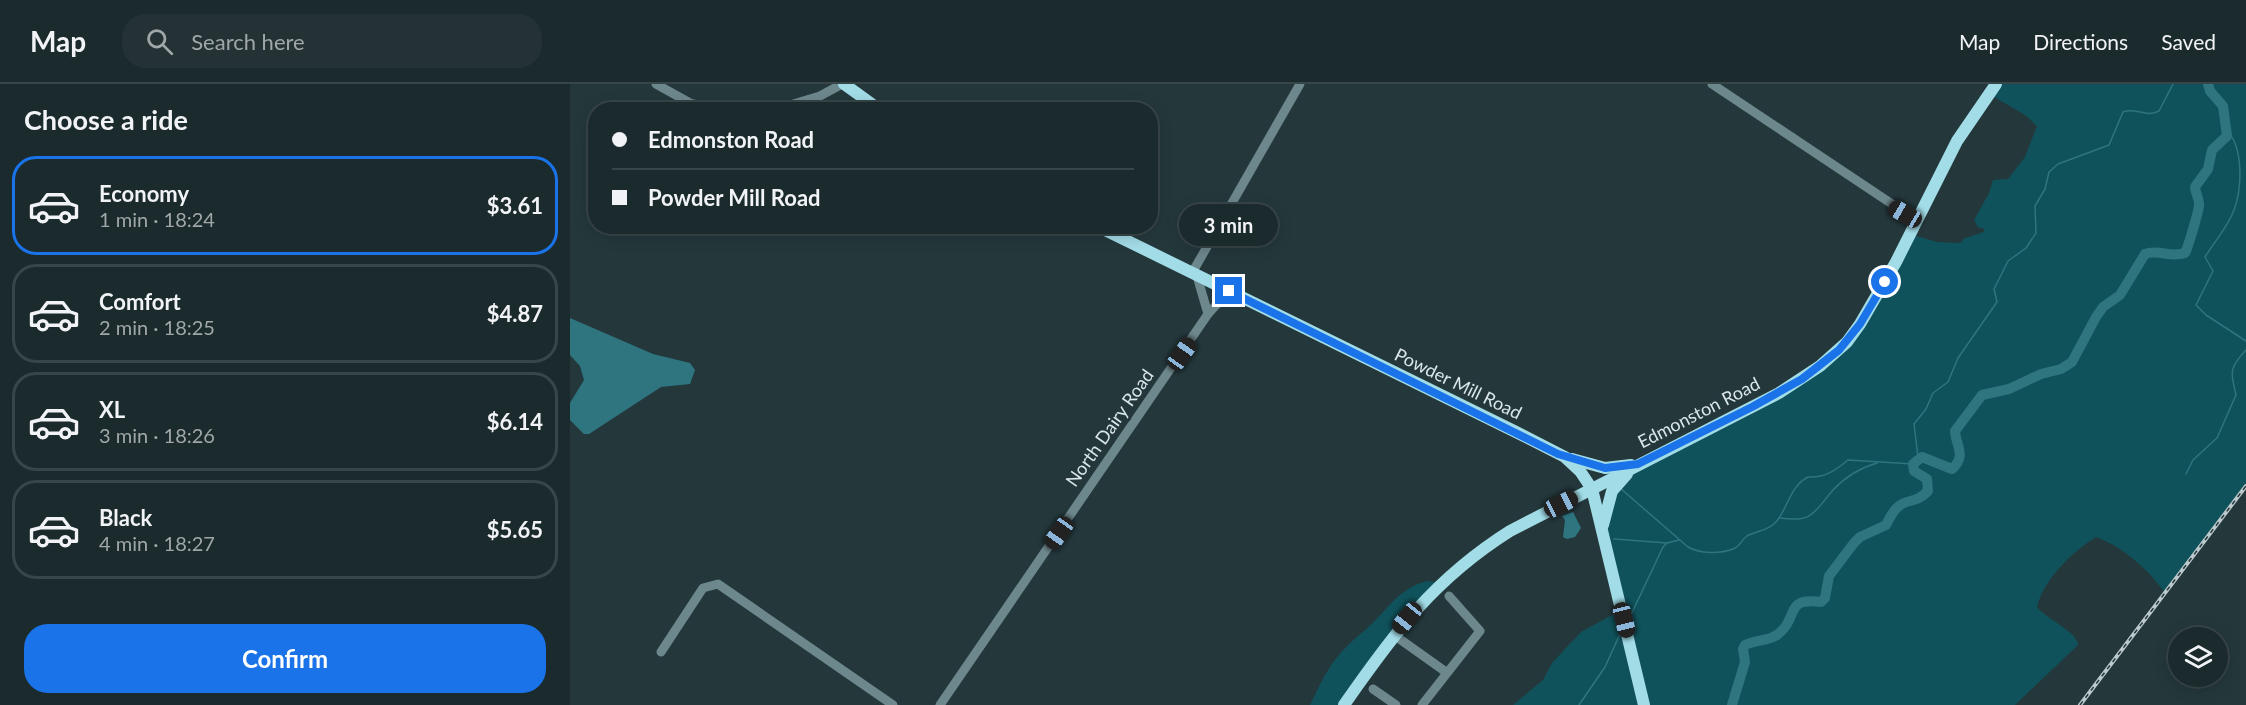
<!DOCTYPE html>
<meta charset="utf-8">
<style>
:root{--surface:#1b2a2d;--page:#243235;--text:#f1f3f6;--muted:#a0a7aa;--line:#394649;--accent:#1a73e8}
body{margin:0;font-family:Lato,sans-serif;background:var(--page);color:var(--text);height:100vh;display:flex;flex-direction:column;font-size:22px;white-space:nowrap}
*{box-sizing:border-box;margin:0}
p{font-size:20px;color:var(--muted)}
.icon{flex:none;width:33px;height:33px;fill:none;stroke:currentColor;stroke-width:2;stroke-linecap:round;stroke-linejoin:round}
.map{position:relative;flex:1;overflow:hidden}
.drawer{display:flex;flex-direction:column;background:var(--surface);width:570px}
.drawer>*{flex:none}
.top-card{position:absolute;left:18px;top:18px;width:570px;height:132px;border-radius:24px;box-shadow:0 3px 15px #0003,0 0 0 2px var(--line);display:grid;align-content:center;height:132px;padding:0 24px;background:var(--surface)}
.buttons{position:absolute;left:1598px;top:543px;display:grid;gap:12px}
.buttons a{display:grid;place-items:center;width:60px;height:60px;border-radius:50%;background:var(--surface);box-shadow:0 3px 15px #0003,0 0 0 2px var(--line);font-size:30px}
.end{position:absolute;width:27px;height:27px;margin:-14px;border:8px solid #1a73e8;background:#fff;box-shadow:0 0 0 3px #fff}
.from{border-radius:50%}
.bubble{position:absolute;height:42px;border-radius:21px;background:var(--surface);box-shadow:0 3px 15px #0003,0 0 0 2px var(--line);font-size:20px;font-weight:700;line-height:42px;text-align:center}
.car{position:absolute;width:18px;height:36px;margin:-18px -9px;border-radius:8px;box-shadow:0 0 4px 2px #0007;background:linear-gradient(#222 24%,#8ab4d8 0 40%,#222 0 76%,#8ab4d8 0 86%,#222 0)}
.top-card b{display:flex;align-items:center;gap:21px;height:57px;font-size:22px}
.top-card b+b{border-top:2px solid var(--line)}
.top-card i{width:15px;height:15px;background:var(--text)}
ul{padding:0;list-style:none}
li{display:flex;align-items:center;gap:18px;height:99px;margin:0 12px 9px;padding:0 12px;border:3px solid var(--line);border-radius:24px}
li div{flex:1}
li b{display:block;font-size:22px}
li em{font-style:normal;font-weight:700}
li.selected{border-color:var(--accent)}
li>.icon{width:54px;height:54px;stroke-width:1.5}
h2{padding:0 24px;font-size:27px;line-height:72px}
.cta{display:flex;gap:12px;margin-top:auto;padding:12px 24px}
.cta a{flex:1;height:69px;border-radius:24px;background:var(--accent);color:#fff;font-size:24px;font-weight:700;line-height:69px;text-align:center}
header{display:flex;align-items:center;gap:36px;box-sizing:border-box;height:84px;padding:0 30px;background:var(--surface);border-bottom:2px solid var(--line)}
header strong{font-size:28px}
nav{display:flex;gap:33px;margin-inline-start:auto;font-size:21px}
.search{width:420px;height:54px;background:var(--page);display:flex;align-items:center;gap:15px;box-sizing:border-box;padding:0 21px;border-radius:24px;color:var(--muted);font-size:22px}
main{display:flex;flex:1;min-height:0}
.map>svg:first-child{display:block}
</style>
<header>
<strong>Map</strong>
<div class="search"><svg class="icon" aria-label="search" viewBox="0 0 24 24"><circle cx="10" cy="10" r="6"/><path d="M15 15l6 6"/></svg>Search here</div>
<nav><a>Map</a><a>Directions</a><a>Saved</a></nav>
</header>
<main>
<section class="drawer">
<h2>Choose a ride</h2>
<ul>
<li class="selected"><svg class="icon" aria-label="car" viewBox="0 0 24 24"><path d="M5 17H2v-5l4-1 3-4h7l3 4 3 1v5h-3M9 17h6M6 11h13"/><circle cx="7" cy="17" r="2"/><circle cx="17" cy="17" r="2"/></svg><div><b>Economy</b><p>1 min · 18:24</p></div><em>$3.61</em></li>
<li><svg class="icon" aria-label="car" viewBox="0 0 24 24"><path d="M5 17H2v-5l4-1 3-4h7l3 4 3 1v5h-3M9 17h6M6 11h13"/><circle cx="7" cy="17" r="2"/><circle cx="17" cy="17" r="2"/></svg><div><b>Comfort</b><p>2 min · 18:25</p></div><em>$4.87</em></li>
<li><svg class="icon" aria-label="car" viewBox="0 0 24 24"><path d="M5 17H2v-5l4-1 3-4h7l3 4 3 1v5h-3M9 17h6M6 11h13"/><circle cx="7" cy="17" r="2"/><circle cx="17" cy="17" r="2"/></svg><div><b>XL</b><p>3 min · 18:26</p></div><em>$6.14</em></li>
<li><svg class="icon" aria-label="car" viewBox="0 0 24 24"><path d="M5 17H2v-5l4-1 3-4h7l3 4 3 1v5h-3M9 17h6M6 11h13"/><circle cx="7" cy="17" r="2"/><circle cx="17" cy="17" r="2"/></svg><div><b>Black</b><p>4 min · 18:27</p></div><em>$5.65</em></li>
</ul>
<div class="cta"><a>Confirm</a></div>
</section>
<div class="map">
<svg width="1676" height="621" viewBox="0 0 1676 621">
<rect width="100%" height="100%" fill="#24383c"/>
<g fill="#10525b">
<path d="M1426,0H1676V402L1595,509C1578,485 1553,463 1526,453C1502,468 1474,495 1467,523C1476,535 1508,548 1508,561L1445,621H943L973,596L982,579L1011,548L1051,526L1032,445L1038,416L1068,380L1146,341L1269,266L1339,150L1367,158L1390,159L1395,154L1414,148V145L1408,143L1404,136L1419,109L1423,96L1438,95L1455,73L1467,42L1455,31L1419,10Z"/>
<path d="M857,497L870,499L774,621H740C746,609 752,595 760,583C769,569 782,557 795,546C816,529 826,505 857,497Z"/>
</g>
<g fill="#2e7580">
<path d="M0,234L83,270L120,279L125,286L120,300L91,303L19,350H14L0,336V319L14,296L10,282L0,271Z"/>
<path d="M1003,428L1011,444L1005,453L997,455L993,453L995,436L992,432Z"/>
</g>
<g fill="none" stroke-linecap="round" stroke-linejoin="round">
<g stroke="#2e7580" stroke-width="1.5">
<path d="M1656,46C1674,62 1672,105 1664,126C1658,143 1644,158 1635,173L1643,187L1626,221L1636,231L1676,257"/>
<path d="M1348,373L1344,340L1356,325L1363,309L1378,298L1388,274L1427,218L1424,205L1438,177L1456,164L1466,149L1465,122L1475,105L1479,88L1488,80L1539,61L1553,28C1566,23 1576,34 1589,27L1603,0"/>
<path d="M1616,390L1623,376L1647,354L1666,311C1661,289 1658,285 1676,266"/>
<path d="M1050,404L1118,463C1130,470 1150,470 1163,465C1170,463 1171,456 1177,452C1186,447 1198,447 1206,438C1218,424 1220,402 1238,393C1255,394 1266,386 1278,376L1343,380"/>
<path d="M1210,434C1243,439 1244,428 1263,406C1275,393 1290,384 1307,379"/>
<path d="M1044,455L1097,459"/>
<path d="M1060,533L1093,463L1097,459L1109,456"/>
<path d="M1009,621L1035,583L1050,550"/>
</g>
<path stroke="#2e7580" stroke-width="10" d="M1162,621L1175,578L1173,565L1175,561C1186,556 1198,557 1207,551C1230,534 1213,513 1251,518L1255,514L1259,492L1284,459L1290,453L1316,441C1332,407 1341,425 1358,407L1357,395L1344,387L1343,380L1352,373L1382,385C1397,371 1386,363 1385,347L1412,311L1439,305L1471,290L1491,285L1502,278L1526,233L1533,223L1550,211L1575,170C1588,165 1601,174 1615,169C1618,164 1628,129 1629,122C1630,115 1625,109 1625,103L1638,85L1642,66L1657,52L1653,22L1640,7L1638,0"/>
<g stroke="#6d888d" stroke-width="9">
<path d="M86,0L120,19L149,26"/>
<path d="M1142,0L1346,136"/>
<path d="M203,26L250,12L272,0"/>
<path d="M622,189L730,0"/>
<path d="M627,192L638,230"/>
<path d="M824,551L876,588"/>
<path d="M91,568L133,504L148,500L323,621"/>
<path d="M803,605L826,621"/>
<path d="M370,621L638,230L659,207"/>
<path d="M852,621L910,547L879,512"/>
</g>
<g stroke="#a2dce7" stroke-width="12">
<path d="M274,0L310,26"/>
<path d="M527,142L946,348L995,373L1010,387L1022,405L1074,621"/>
<path d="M1002,375L1035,384L1061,381"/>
<path d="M1033,441L1042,407L1057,390"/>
<path d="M774,621C824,549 864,495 940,447L1209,309L1250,282L1277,258L1290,240L1326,178L1387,57L1426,0"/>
</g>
<g stroke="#bcc9cc" stroke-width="4">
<path id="rail" d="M1510,621L1676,402"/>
</g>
<use href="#rail" stroke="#24383c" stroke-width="1.5" stroke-dasharray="4.5" stroke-linecap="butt"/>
</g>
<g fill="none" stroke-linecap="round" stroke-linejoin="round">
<path stroke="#1a73e8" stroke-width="8" d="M659,207L988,370L1035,384L1068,380L1182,323L1232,295L1269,266L1290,240L1315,198"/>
</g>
<g text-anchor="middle" stroke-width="6" stroke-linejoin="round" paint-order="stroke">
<g font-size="18" fill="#dbe7e9" stroke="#24383c">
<text transform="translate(888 300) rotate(26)" y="6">Powder Mill Road</text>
<text transform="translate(1129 329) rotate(-27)" y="6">Edmonston Road</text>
<text transform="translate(540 344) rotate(-55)" y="6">North Dairy Road</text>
</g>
</g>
</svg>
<div class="buttons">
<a><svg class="icon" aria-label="layers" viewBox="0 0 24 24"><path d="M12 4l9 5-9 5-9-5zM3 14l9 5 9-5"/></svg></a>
</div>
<i class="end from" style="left:1315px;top:198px"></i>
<i class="end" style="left:659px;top:207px"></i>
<div class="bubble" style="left:609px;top:120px;width:99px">3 min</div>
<i class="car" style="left:1335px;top:130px;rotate:300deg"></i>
<i class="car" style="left:612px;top:270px;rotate:35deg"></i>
<i class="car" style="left:991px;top:420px;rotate:63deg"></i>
<i class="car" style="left:489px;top:449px;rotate:215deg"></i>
<i class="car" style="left:837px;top:534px;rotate:219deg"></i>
<i class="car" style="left:1054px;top:536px;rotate:166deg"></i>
<div class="top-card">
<b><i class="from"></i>Edmonston Road</b>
<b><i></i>Powder Mill Road</b>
</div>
</div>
</main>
